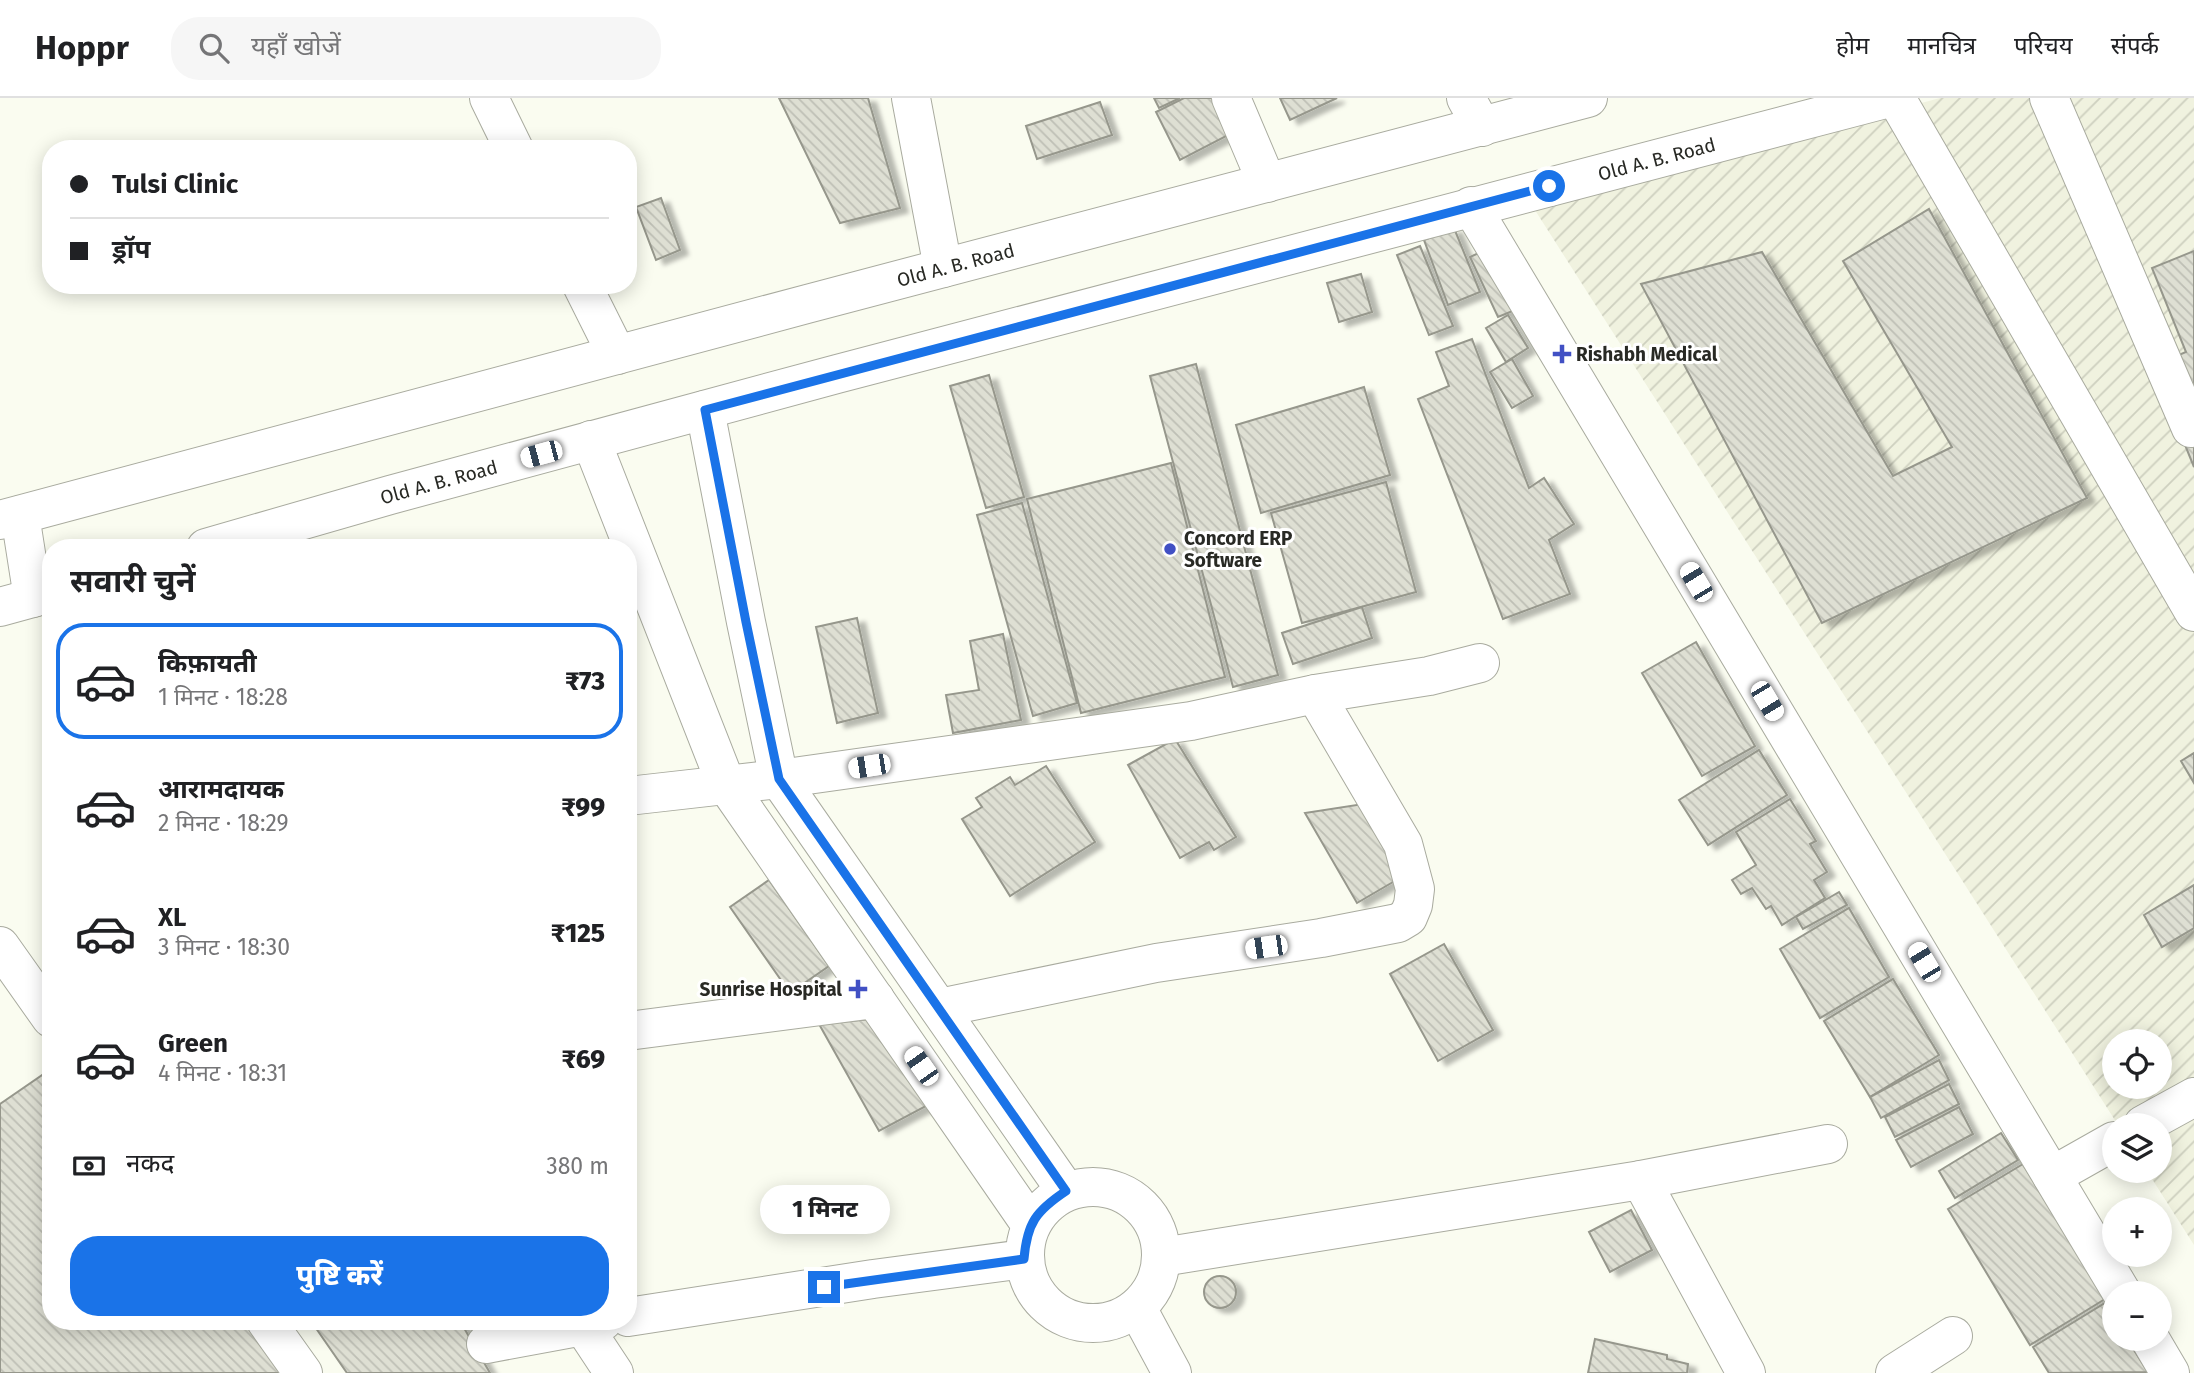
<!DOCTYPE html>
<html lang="hi">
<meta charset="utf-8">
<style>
:root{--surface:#fff;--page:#f6f6f6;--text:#202124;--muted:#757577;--line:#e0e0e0;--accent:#1a73e8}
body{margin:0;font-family:"Fira Sans","Noto Sans Devanagari",sans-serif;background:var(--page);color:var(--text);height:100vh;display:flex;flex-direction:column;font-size:26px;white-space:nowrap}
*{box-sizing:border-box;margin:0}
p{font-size:23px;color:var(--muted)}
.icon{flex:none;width:38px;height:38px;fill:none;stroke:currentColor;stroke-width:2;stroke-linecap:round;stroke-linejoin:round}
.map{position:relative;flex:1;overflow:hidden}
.side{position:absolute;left:42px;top:441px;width:595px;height:791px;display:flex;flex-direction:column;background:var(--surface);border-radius:28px;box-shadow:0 4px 18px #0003}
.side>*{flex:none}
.guide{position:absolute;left:42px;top:42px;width:595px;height:154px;border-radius:28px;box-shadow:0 4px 18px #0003;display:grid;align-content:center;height:154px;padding:0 28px;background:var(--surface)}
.buttons{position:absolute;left:2102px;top:931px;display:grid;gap:14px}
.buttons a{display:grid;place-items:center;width:70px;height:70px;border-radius:50%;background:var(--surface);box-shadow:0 4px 18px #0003;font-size:35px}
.end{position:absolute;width:32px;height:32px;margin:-16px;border:9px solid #1a73e8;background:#fff;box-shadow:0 0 0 4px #fff}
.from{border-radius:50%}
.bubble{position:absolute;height:49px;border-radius:24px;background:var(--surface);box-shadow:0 4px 18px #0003;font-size:23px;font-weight:800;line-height:49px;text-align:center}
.car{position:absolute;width:21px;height:42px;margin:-21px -10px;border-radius:9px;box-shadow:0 0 5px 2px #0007;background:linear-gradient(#fff 24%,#345 0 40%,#fff 0 76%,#345 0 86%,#fff 0)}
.guide b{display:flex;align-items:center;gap:24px;height:66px;font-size:26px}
.guide b+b{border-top:2px solid var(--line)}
.guide i{width:18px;height:18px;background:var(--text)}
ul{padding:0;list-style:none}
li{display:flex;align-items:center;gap:21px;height:116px;margin:0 14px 10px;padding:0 14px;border:4px solid transparent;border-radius:28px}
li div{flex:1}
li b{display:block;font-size:26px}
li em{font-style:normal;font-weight:800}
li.selected{border-color:var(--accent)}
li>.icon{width:63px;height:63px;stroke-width:1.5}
h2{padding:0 28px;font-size:32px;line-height:84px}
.pay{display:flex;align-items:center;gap:18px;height:77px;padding:0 28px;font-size:26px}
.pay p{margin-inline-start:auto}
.cta{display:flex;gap:14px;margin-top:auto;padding:14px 28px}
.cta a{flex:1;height:80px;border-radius:28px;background:var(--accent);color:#fff;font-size:28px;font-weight:800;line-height:80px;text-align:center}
header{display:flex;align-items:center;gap:42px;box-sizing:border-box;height:98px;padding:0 35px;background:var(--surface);border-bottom:2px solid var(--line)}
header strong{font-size:33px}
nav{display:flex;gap:38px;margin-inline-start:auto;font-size:24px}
.search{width:490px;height:63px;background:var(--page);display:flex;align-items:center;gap:18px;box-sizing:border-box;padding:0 24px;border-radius:28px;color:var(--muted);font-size:26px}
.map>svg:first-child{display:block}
</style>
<header>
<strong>Hoppr</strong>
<div class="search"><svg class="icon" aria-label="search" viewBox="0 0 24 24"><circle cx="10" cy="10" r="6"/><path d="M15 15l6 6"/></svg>यहाँ खोजें</div>
<nav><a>होम</a><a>मानचित्र</a><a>परिचय</a><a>संपर्क</a></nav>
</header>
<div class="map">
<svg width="2194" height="1275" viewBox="0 0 2194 1275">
<defs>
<pattern id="industrial-furrows" width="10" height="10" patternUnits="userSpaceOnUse" patternTransform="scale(1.75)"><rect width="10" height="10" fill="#f0f2df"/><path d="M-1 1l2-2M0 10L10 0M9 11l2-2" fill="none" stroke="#ced0bf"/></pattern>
<pattern id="building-back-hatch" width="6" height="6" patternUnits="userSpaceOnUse" patternTransform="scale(1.75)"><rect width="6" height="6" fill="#dedfd3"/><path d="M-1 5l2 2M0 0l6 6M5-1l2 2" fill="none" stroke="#bebfb5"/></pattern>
<filter id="shadow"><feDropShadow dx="8" dy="4.5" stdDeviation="2" flood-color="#0004"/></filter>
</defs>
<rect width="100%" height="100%" fill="#fafcf0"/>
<path fill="url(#industrial-furrows)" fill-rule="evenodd" d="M1940,0H2194V1147L2147,1073H2160V1027H2118L1533,109ZM2114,943H2160V989H2114Z"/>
<g fill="url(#building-back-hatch)" stroke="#96978c" stroke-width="2" filter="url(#shadow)">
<path d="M779,0H868L900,110L840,125Z"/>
<path d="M1154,0H1180L1159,10Z"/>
<path d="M1184,0H1213L1236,33L1180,62L1156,14Z"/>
<path d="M1280,0H1337L1290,22Z"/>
<path d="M1100,4L1112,37L1037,61L1026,28Z"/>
<path d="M661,100L680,152L656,162L636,109Z"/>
<path d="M1929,111L2087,400L1822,525L1641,186L1762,154L1893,378L1952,349L1843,163Z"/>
<path d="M1454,130L1480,194L1448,207L1424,142Z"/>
<path d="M1420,148L1453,228L1429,237L1397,157Z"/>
<path d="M1487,151L1515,212L1498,219L1470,159Z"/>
<path d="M2194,153V369L2153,268L2186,254L2152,170Z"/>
<path d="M1361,176L1372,214L1339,224L1327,185Z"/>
<path d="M1508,217L1528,250L1506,264L1486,230Z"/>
<path d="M1472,241L1529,390L1544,380L1574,426L1549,442L1570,496L1503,521L1418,301L1449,288L1436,254Z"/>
<path d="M1512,261L1533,298L1512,310L1490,274Z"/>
<path d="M1196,266L1278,577L1233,589L1150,278Z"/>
<path d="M989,277L1024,399L986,410L950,288Z"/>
<path d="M1364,289L1390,377L1261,415L1236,327Z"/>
<path d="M1171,365L1225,579L1081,615L1027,401Z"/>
<path d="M1386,384L1416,494L1302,525L1271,415Z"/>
<path d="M1022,405L1077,605L1033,618L977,417Z"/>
<path d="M1362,509L1372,540L1293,566L1282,535Z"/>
<path d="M857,520L878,615L837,625L816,529Z"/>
<path d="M1003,536L1021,622L953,635L946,597L979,592L970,543Z"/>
<path d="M1696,544L1755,648L1702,678L1642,575Z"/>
<path d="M1175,641L1236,739L1214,752L1209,744L1180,760L1128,667Z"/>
<path d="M1759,652L1787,697L1708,747L1679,702Z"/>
<path d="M2194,655V685L2181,663Z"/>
<path d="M1046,668L1095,744L1010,798L962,721L982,709L976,700L1010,679L1015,687Z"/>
<path d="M1790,701L1816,743L1810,746L1827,774L1814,782L1825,800L1782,827L1771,808L1766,811L1752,790L1741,796L1732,782L1756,767L1736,734Z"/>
<path d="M1363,706L1405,777L1357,805L1305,715Z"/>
<path d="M769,782L829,868L790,895L730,809Z"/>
<path d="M2194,787V830L2162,849L2144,817Z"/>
<path d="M1839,794L1847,807L1803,831L1796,819Z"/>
<path d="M1849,810L1889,879L1820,920L1780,851Z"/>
<path d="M1444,846L1493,932L1438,963L1390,876Z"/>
<path d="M1893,881L1939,957L1870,999L1824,923Z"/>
<path d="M871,921L928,1007L879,1033L819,926Z"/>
<path d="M1939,962L1949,982L1881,1020L1870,999Z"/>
<path d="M51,971V1223H251L287,1275H0V1006Z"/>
<path d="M1949,986L1959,1006L1895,1039L1885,1019Z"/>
<path d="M1959,1009L1973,1036L1911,1069L1896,1042Z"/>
<path d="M2001,1035L2018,1062L1955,1100L1939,1073Z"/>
<path d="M2023,1066L2105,1201L2030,1247L1948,1111Z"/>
<path d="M1631,1112L1652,1152L1610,1174L1589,1134Z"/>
<circle cx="1220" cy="1194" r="16"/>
<path d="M2105,1205L2114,1220V1241H2127L2148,1274L2049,1275L2033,1249Z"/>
<path d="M311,1223H460L490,1275H347Z"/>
<path d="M1595,1241L1667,1257V1261L1688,1266L1687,1275H1588Z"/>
</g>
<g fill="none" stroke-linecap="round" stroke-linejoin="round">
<g stroke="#a9ab9f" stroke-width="40">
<g id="minor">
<path d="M489,0L514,51"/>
<path d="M911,0L943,170"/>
<path d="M1231,0L1267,85"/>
<path d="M1466,0L1482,29"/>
<path d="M1896,0L2194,514"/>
<path d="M2049,0L2191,330"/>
<path d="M1471,108L2122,1195"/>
<path d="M582,187L617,257"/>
<path d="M705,312L746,524L779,681L1066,1093"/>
<path d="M591,342L726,686L1031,1127"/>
<path d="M628,698L779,681L1191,623L1315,596L1429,578L1480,565"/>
<path d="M0,848L51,920"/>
<path d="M939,910L1156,865L1321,840L1398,825L1408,819L1413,807L1415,791L1403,746L1315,596"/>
<path d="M628,933L875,901"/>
<path d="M2143,1027L2194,999"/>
<path d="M2052,1078L2114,1043"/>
<path d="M1641,1082L1828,1046"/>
<circle cx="1093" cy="1157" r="68"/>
<path d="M1162,1159L1641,1082L1746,1275"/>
<path d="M1137,1210L1172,1275"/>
<path d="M628,1219L873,1181L1024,1161"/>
<path d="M266,1223L303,1275"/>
<path d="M603,1223L583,1228L614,1275"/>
<path d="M2150,1241L2170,1275"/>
<path d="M486,1246L583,1228"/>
<path d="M1895,1275L1953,1238"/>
</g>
</g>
<g stroke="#a9ab9f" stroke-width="40">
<g id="major">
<path d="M20,417L33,500"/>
<path id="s1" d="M0,422L807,206L1588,0"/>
<path id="s2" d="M206,450L390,397L837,276L1889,0"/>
<path d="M0,509L51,495"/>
</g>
</g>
<use href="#minor" stroke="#fff" stroke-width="38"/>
<use href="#major" stroke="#fff" stroke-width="38"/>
</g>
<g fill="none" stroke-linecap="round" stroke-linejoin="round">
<path stroke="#1a73e8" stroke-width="9" d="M824,1189L1024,1161C1027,1125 1036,1113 1066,1093L779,681L746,524L705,312L1549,88"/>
</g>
<g fill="#4150c4" stroke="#fff" stroke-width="2.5">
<path d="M1558.5 245.5h7v7h7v7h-7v7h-7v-7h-7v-7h7z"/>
<circle cx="1170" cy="451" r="7"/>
<path d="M854.5 880.5h7v7h7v7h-7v7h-7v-7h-7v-7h7z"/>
</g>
<g text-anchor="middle" stroke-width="6" stroke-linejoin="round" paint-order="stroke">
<g font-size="19" fill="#282924" stroke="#fff">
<text dy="7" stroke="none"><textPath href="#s2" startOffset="1502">Old A. B. Road</textPath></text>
<text dy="7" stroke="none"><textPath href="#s1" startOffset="989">Old A. B. Road</textPath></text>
<text dy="7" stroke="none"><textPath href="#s2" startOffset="242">Old A. B. Road</textPath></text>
</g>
<g font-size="19" font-weight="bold" fill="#282924" stroke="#fff" text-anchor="start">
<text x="1576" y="263">Rishabh Medical</text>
<text x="1184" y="447">Concord ERP<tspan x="1184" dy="22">Software</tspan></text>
<text x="842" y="898" text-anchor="end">Sunrise Hospital</text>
</g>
</g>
</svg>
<div class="buttons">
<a><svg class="icon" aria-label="locate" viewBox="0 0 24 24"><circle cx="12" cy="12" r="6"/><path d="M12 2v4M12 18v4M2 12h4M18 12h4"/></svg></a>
<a><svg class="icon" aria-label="layers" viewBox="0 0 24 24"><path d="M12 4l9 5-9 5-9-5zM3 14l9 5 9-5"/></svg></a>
<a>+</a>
<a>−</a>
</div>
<i class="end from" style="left:1549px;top:88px"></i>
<i class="end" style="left:824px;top:1189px"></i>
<div class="bubble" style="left:760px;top:1087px;width:130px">1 मिनट</div>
<i class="car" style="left:541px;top:356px;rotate:255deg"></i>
<i class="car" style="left:1696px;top:484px;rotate:329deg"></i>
<i class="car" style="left:1767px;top:603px;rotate:149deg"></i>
<i class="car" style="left:869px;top:668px;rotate:261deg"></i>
<i class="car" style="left:1266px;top:849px;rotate:262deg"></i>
<i class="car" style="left:1924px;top:864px;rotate:329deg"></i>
<i class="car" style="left:921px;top:968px;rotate:325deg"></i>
<div class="guide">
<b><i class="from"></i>Tulsi Clinic</b>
<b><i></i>ड्रॉप</b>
</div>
<section class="side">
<h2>सवारी चुनें</h2>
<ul>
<li class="selected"><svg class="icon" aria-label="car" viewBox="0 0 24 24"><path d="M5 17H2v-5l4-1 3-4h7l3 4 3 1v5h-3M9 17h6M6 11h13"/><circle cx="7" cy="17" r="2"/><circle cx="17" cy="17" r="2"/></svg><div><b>किफ़ायती</b><p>1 मिनट · 18:28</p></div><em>₹73</em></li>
<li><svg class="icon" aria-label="car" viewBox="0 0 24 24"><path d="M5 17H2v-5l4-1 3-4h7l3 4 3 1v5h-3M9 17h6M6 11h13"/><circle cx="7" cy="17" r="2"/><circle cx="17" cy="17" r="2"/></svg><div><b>आरामदायक</b><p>2 मिनट · 18:29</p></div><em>₹99</em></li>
<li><svg class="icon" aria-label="car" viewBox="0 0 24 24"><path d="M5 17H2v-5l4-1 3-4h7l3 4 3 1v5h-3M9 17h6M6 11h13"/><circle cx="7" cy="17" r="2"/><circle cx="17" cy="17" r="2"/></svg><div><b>XL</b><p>3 मिनट · 18:30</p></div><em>₹125</em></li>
<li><svg class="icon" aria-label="car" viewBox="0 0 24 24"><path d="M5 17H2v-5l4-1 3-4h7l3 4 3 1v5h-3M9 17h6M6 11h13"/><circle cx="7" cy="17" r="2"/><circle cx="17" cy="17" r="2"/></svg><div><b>Green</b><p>4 मिनट · 18:31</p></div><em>₹69</em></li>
</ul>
<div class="pay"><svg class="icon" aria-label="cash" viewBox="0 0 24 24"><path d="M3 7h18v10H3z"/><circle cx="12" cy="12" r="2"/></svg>नकद<p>380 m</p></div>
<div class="cta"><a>पुष्टि करें</a></div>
</section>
</div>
